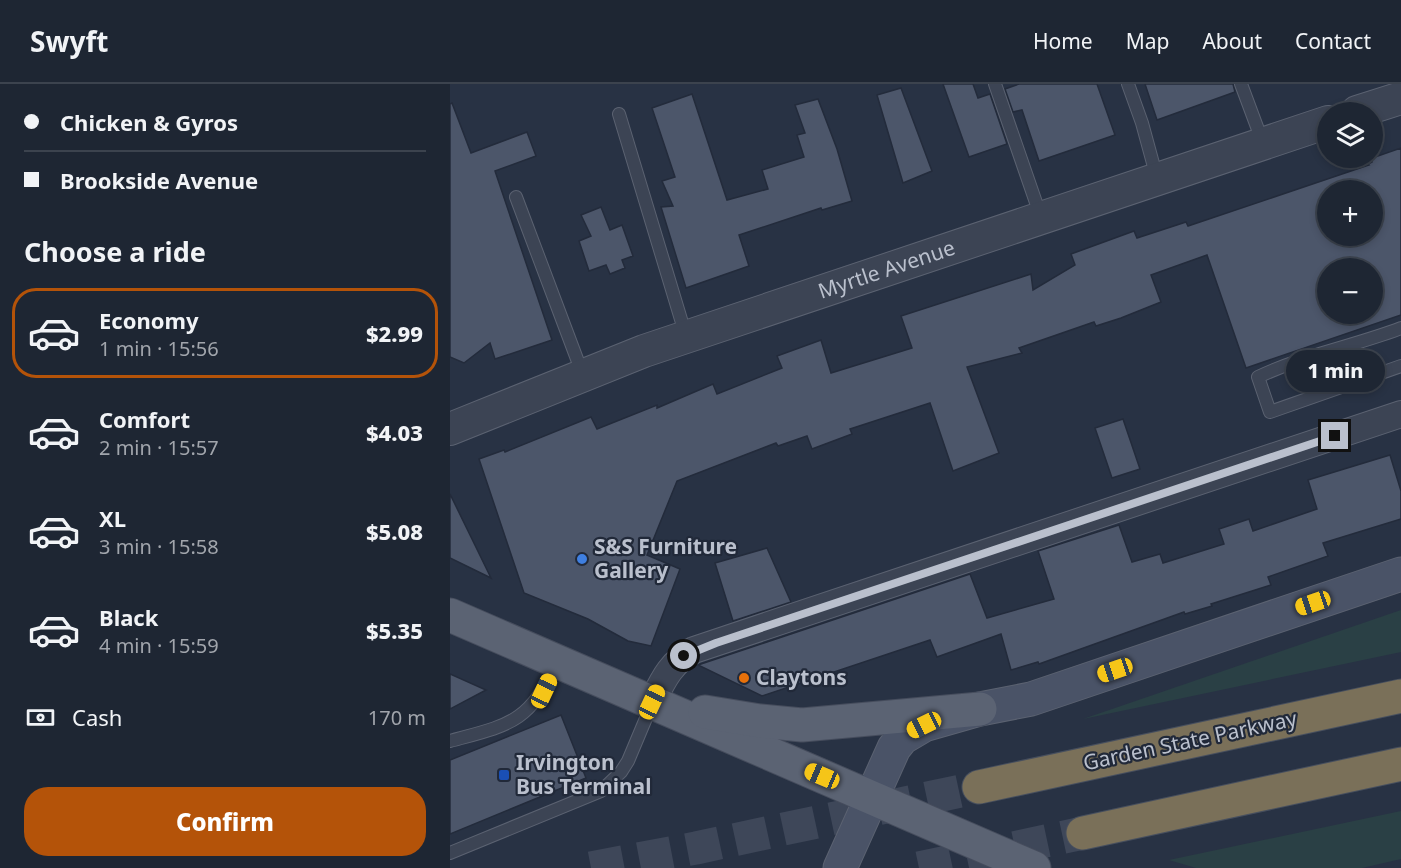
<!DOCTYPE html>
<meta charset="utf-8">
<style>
:root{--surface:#1e2633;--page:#2b323f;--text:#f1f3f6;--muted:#a1a5ac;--line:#3c434e;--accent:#b45309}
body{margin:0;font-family:"Noto Sans",sans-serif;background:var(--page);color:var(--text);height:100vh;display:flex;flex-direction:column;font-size:22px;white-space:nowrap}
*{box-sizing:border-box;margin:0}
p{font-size:20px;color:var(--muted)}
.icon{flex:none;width:33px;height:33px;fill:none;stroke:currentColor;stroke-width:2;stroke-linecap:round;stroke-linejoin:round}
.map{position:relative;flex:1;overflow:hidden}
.drawer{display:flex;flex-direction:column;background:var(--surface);width:450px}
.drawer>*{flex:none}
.top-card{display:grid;align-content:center;height:132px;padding:0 24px;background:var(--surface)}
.tools{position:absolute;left:867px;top:18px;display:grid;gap:12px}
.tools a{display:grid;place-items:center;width:66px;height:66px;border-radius:50%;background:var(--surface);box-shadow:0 3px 9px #0003,0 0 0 2px var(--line);font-size:30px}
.end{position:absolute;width:27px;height:27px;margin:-14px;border:8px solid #bac0cd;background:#111;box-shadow:0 0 0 3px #111}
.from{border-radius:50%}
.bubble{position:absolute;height:42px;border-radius:21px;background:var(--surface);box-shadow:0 3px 9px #0003,0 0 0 2px var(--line);font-size:20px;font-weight:800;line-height:42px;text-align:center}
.car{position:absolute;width:18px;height:36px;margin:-18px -9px;border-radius:8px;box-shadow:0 0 4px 2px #0007;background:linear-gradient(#f5c518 24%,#345 0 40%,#f5c518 0 76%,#345 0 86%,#f5c518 0)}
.top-card b{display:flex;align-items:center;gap:21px;height:57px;font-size:22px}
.top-card b+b{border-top:2px solid var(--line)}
.top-card i{width:15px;height:15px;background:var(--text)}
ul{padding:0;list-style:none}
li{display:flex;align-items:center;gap:18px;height:90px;margin:0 12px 9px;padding:0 12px;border:3px solid transparent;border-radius:24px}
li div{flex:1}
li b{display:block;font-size:22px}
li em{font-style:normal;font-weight:800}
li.active{border-color:var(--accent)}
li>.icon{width:54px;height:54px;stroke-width:1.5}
h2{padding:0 24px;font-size:27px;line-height:72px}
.pay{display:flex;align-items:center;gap:15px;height:66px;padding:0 24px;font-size:22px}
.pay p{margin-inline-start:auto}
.primary-button{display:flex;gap:12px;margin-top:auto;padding:12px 24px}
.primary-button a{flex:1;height:69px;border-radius:24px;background:var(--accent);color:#fff;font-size:24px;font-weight:800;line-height:69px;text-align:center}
header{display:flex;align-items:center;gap:36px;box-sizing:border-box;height:84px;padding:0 30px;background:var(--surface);border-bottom:2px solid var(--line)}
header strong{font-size:28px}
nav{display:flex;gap:33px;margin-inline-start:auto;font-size:21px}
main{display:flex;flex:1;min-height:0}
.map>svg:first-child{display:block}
</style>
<header>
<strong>Swyft</strong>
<nav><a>Home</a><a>Map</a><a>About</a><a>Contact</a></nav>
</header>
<main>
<section class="drawer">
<div class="top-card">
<b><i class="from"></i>Chicken &amp; Gyros</b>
<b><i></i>Brookside Avenue</b>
</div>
<h2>Choose a ride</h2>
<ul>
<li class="active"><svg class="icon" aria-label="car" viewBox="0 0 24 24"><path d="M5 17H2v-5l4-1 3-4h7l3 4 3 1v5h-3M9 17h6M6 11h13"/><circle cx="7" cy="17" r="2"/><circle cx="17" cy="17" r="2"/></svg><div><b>Economy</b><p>1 min · 15:56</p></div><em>$2.99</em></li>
<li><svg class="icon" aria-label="car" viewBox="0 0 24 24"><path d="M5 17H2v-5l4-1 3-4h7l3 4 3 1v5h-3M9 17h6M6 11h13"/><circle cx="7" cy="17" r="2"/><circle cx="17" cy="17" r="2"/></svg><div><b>Comfort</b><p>2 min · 15:57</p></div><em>$4.03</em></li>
<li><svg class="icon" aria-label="car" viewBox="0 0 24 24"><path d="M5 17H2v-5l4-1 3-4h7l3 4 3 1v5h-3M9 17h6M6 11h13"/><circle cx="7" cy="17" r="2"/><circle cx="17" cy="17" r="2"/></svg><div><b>XL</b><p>3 min · 15:58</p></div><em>$5.08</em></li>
<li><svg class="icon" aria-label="car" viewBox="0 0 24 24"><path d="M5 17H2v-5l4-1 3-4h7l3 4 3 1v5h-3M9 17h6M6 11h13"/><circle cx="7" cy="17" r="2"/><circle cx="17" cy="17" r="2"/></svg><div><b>Black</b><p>4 min · 15:59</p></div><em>$5.35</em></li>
</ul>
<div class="pay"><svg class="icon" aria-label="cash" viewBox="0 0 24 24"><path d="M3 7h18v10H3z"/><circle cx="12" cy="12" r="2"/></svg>Cash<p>170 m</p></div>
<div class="primary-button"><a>Confirm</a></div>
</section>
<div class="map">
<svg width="951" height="784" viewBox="0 0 951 784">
<rect width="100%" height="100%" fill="#283244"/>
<g fill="#2a4045">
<path d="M951,526V568L633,635Z"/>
<path d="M951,727V775L912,784H746L719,776Z"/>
</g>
<g fill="#4c566a" stroke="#232b3b" stroke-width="1.5" fill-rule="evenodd">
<path d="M493,0H523L528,14L540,10L557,60L519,73Z"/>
<path d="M569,0H647L665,51L589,77L572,26L563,28L555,5Z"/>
<path d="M695,0H783L785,8L707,36Z"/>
<path d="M451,4L482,87L453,99L427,11Z"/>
<path d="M242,10L277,116L318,105L312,86L354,73L347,51L355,49L345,21L368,15L387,65L402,117L372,126L371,124L289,151L299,182L236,204L211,123L223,122L212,97L225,93L202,24Z"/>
<path d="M2,19L21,69L77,48L86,72L45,87L102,256L45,275L40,259L14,279L0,273V20Z"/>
<path d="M951,64V231L796,284L757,171L701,191L711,218L671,234L646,242L644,238L569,264L572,269L517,283L549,369L503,387L480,319L400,345L402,350L362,365L357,352L328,362L326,359L227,397L197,471L230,485L201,562L178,557L138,535L74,509L29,375L54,366L55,368L141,333L147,345L207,321V324L263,300L267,310L332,284L327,272L371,256L381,289L462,264L451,232L581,190L583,206L625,181L621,170L684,147L687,154L736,138L738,142L919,81L918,80L922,78V74ZM878,106H922V152H878ZM878,184H922V230H878Z"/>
<path d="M151,123L160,146L172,141L183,172L172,176L175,184L160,190L156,181L139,187L129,157L141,152L131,131Z"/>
<path d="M673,335L690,385L662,394L645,344Z"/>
<path d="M940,371L951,407V435L873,459L878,472L818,493L821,501L761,520L762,522L735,530L734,528L589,580L588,578L561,586L551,550L487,573L480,556L312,612L248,581L520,490L537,534L604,515L588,467L669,441L682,478L710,470L713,479L774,460L769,445L799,435L803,447L867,425L858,396Z"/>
<path d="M0,410L41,494L0,474Z"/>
<path d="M317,464L341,518L283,537L265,479Z"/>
<path d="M0,590L36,606L0,625Z"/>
<path d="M111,631L136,694L0,750V676Z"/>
</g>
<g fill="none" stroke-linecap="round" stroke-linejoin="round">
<g stroke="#3e4759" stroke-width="33" stroke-dasharray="33 16" stroke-linecap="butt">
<path d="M141,784L246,764L529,703"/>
<path d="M469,784L633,749"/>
</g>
<g stroke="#5b6271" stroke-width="14">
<g id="service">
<path d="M545,0L591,133"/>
<path d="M678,0L692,39L707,94"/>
<path d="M791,0L813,59"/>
<path d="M169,30L236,252"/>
<path d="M66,113L133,291"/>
<path d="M951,244C904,262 854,271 808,293L820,328L951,282"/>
<path d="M0,657C59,641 80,639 106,579"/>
<path d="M0,769L151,707L171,688L178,677L202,620"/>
</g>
</g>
<g stroke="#5b6271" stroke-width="28">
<path id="minor" d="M202,618C213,596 221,578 244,566L951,330"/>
</g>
<g stroke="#5b6271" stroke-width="34">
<g id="tertiary">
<path d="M907,28L951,14"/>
<path id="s1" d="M0,345L194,267L878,38"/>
</g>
</g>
<g stroke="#5b6271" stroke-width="35">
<path id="secondary" d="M390,784L444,664L452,654L474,641L530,625L581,615L951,490"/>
</g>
<g stroke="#464d5d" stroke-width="35">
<g id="primary">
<path d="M0,531L584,784"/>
<path d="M255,628L310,637L352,641L530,625"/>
</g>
</g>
<g stroke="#474f5e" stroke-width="35">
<g id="motorway">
<path d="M529,703L951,612"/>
<path d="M633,749L951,680"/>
</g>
</g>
<use href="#service" stroke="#3c4454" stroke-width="12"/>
<use href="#minor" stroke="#3c4454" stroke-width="26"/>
<use href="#tertiary" stroke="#3c4454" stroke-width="32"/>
<use href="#secondary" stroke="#4a5367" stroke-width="33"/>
<use href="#primary" stroke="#5b6373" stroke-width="33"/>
<use href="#motorway" stroke="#7a7059" stroke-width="33"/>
</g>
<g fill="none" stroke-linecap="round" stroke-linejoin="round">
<path stroke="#bac0cd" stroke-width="8" d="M234,572L266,559L885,352"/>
</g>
<circle fill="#3f7fe0" stroke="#212939" stroke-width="2" cx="132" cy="475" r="6"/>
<circle fill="#e8710a" stroke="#212939" stroke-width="2" cx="294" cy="594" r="6"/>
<rect fill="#1a4fb4" stroke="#212939" stroke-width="2" x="48" y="685" width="12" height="12" rx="3"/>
<g text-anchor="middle" stroke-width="4.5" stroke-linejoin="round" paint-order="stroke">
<g font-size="21" fill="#bac0cd" stroke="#212939">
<text dy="7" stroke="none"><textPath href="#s1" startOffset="465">Myrtle Avenue</textPath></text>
<text transform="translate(740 657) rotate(-12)" y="7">Garden State Parkway</text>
</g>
<g font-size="21" font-weight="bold" fill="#bac0cd" stroke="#212939" text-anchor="start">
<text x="144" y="470">S&amp;S Furniture<tspan x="144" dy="24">Gallery</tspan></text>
<text x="306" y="601">Claytons</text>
<text x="66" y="686">Irvington<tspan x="66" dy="24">Bus Terminal</tspan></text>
</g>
</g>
</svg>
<div class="tools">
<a><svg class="icon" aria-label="layers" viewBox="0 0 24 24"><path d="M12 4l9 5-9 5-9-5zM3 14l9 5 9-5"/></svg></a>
<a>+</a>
<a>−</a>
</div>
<i class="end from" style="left:234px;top:572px"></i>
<i class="end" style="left:885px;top:352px"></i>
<div class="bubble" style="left:836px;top:266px;width:99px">1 min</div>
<i class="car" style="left:863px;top:519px;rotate:251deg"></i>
<i class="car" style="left:665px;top:586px;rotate:251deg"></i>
<i class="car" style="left:94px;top:607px;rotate:25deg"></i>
<i class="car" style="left:202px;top:618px;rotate:25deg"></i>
<i class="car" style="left:474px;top:641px;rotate:244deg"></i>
<i class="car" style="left:372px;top:692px;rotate:293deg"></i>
</div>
</main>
